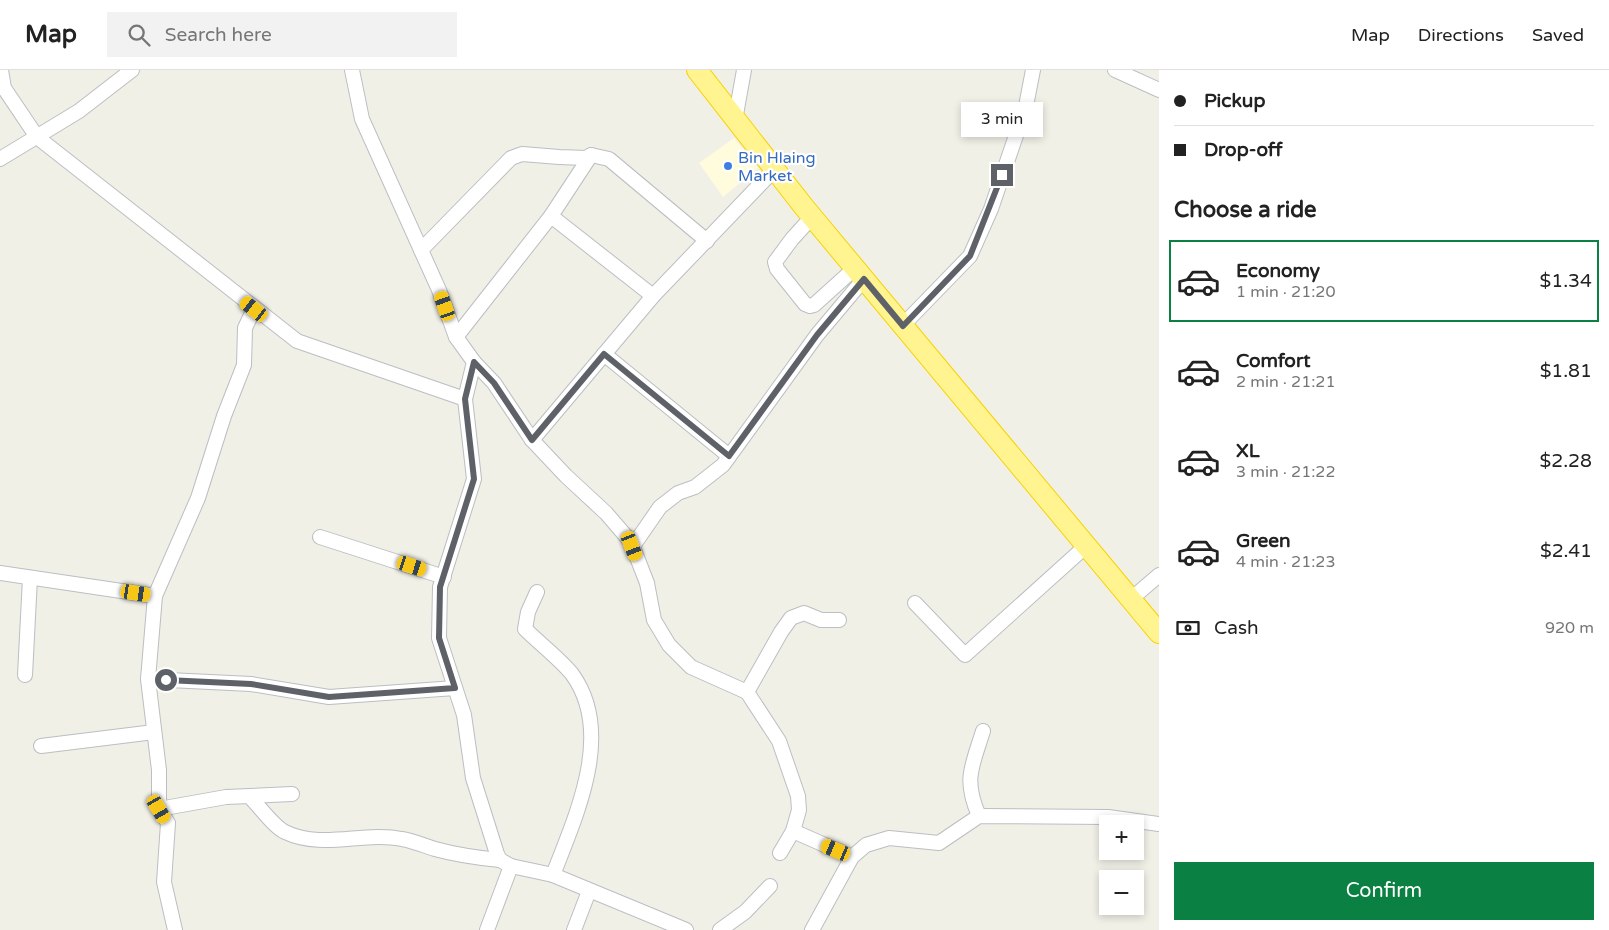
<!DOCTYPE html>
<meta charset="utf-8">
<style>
:root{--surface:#fff;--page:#f2f2f2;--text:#222;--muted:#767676;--line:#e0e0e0;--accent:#0b8043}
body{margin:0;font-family:"Varela Round",sans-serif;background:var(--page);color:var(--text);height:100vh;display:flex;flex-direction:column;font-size:19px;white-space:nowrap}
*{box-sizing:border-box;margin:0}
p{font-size:16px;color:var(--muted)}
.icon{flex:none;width:28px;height:28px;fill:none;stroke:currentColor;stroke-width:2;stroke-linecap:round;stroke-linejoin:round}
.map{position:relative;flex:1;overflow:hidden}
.drawer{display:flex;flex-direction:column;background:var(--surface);width:450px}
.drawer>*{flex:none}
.top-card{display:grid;align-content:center;height:110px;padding:0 15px;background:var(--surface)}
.fabs{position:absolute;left:1099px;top:745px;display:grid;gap:10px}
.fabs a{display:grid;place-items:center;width:45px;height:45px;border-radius:0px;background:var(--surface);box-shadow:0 2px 8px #0003;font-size:25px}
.end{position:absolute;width:22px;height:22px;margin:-11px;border:6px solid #5e6168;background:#fff;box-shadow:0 0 0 2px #fff}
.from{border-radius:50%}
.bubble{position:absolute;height:35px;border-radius:0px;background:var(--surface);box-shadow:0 2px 8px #0003;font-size:16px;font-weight:600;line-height:35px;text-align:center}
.car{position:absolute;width:15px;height:30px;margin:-15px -8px;border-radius:6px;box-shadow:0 0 4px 1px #0007;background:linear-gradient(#f5c518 24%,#345 0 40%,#f5c518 0 76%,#345 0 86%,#f5c518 0)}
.top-card b{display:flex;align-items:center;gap:18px;height:48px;font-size:19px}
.top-card b+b{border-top:1px solid var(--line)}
.top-card i{width:12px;height:12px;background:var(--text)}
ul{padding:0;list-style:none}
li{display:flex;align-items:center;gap:15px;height:82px;margin:0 10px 8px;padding:0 5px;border:2px solid transparent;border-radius:0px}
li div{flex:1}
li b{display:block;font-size:19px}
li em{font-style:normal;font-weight:600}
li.on{border-color:var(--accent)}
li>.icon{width:45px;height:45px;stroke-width:1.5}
h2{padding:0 15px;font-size:22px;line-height:60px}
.pay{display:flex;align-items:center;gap:12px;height:55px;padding:0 15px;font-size:19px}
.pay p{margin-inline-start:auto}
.button{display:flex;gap:10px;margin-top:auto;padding:10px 15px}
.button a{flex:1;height:58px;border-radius:0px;background:var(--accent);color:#fff;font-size:20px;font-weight:600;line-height:58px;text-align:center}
header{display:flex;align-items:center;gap:30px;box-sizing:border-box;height:70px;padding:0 25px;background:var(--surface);border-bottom:1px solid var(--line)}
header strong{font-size:24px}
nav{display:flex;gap:28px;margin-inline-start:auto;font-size:18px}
.search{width:350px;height:45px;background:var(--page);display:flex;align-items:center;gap:12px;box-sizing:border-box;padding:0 18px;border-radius:0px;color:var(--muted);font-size:19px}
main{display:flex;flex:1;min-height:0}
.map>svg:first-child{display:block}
</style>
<header>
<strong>Map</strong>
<div class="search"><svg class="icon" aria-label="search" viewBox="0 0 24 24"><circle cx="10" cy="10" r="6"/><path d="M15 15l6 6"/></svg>Search here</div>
<nav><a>Map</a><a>Directions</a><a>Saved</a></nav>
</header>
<main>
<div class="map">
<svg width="1159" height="860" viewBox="0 0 1159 860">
<rect width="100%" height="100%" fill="#f1f0e7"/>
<path fill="#fffcde" d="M734,68L758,98L723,127L699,93Z"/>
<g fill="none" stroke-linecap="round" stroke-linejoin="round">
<g stroke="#bbbec3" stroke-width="16">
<g id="minor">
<path d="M1,0L4,18L37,67L297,271L465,329"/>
<path d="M352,0L362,49L439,220L456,267L474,292L465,329L474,409L440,517L439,568L464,645L473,708L497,784L500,790L511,796L553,805L686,860"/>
<path d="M1115,0L1159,20"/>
<path d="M735,50L744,0"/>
<path d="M0,89L79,41L132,0"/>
<path d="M551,146L653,226"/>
<path d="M812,147L792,169L775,192L777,199L805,234L810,236L814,235L855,198"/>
<path d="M421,180L511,88L522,84L559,87L586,88L591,85L609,89L707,171"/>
<path d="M903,255L970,186L991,139L1026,36L1033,0"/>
<path d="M456,267L551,146L591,85"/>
<path d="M604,284L729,386"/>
<path d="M474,292L494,313L532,370L566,406L606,443L631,472L647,513L654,550L669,575L691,597L747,622L779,671L798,726L799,740L793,761L780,783"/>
<path d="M532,370L653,226L774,100"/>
<path d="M320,467L444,507"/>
<path d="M633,476L660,437L678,423L695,417L723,395L817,265L864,209"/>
<path d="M0,503L155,526"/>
<path d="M537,522L528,542L525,559C538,572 561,590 572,604C615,663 576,745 553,805"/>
<path d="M1131,529L1159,505"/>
<path d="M915,533L965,585L1086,476"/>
<path d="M25,605L30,508"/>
<path d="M148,609L251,614L329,627L455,618"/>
<path d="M747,622L781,562L791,548L804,543L821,550H839"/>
<path d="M41,676L154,662"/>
<path d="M250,727C259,736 274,757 285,762C323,780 363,761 402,769C414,771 425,776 435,779C457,785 478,788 500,790"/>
<path d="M159,739L226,727L292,724"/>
<path d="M979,746C963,709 972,697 983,661"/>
<path d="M793,761L852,787"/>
<path d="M175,860L164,812L168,753L159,739V700L148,609L155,526L198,428L224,346L244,295L245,258L254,239"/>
<path d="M487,860L511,796"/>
<path d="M574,860L589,821"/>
<path d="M720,860L745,842L770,816"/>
<path d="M812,860L852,787L866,775L889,768L939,773L979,746L1108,747L1159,754"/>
</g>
</g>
<g stroke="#f8d200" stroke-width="22">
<path id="highway" d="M697,0L804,137L1159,563"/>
</g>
<use href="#minor" stroke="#fff" stroke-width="14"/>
<use href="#highway" stroke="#fff490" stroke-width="20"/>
</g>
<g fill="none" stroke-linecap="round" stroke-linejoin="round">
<path stroke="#5e6168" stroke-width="6" d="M166,610L251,614L329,627L455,618L439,568L440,517L474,409L465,329L474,292L494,313L532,370L604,284L729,386L817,265L864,209L903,256L970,186L1002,105"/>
</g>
<circle fill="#3f7fe0" stroke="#fff" stroke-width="2" cx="728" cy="96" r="5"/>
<g text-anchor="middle" stroke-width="4.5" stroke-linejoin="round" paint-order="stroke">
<g font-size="16" fill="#366cbe" stroke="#fff" text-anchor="start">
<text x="738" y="93">Bin Hlaing<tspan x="738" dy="18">Market</tspan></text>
</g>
</g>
</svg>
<div class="fabs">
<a>+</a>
<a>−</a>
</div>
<i class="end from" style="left:166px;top:610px"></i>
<i class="end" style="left:1002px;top:105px"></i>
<div class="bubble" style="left:961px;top:32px;width:82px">3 min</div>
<i class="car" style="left:445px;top:236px;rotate:341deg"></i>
<i class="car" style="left:254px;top:239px;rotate:308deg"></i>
<i class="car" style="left:632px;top:476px;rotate:159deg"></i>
<i class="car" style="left:412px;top:496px;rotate:108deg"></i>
<i class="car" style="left:136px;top:523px;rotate:99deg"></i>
<i class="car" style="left:159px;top:739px;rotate:150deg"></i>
<i class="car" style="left:836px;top:780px;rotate:293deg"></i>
</div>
<section class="drawer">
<div class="top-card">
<b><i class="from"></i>Pickup</b>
<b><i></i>Drop-off</b>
</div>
<h2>Choose a ride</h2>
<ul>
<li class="on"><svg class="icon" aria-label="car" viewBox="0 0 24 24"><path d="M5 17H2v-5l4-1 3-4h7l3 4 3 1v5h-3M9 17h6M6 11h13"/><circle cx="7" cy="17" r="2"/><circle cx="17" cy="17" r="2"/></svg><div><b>Economy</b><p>1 min · 21:20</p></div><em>$1.34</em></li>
<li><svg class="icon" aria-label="car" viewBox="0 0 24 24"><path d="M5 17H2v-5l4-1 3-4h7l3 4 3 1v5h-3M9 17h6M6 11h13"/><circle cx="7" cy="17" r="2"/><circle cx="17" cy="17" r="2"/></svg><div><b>Comfort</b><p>2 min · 21:21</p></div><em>$1.81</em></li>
<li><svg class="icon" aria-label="car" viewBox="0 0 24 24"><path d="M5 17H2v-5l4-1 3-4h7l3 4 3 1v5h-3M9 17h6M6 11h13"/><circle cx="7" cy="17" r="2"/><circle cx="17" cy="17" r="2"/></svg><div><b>XL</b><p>3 min · 21:22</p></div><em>$2.28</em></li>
<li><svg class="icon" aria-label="car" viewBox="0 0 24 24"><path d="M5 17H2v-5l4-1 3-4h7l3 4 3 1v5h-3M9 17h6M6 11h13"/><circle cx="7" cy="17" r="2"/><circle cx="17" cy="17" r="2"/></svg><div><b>Green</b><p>4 min · 21:23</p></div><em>$2.41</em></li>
</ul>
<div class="pay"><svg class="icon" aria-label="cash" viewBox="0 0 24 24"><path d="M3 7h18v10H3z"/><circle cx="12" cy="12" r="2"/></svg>Cash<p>920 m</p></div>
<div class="button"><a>Confirm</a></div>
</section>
</main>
